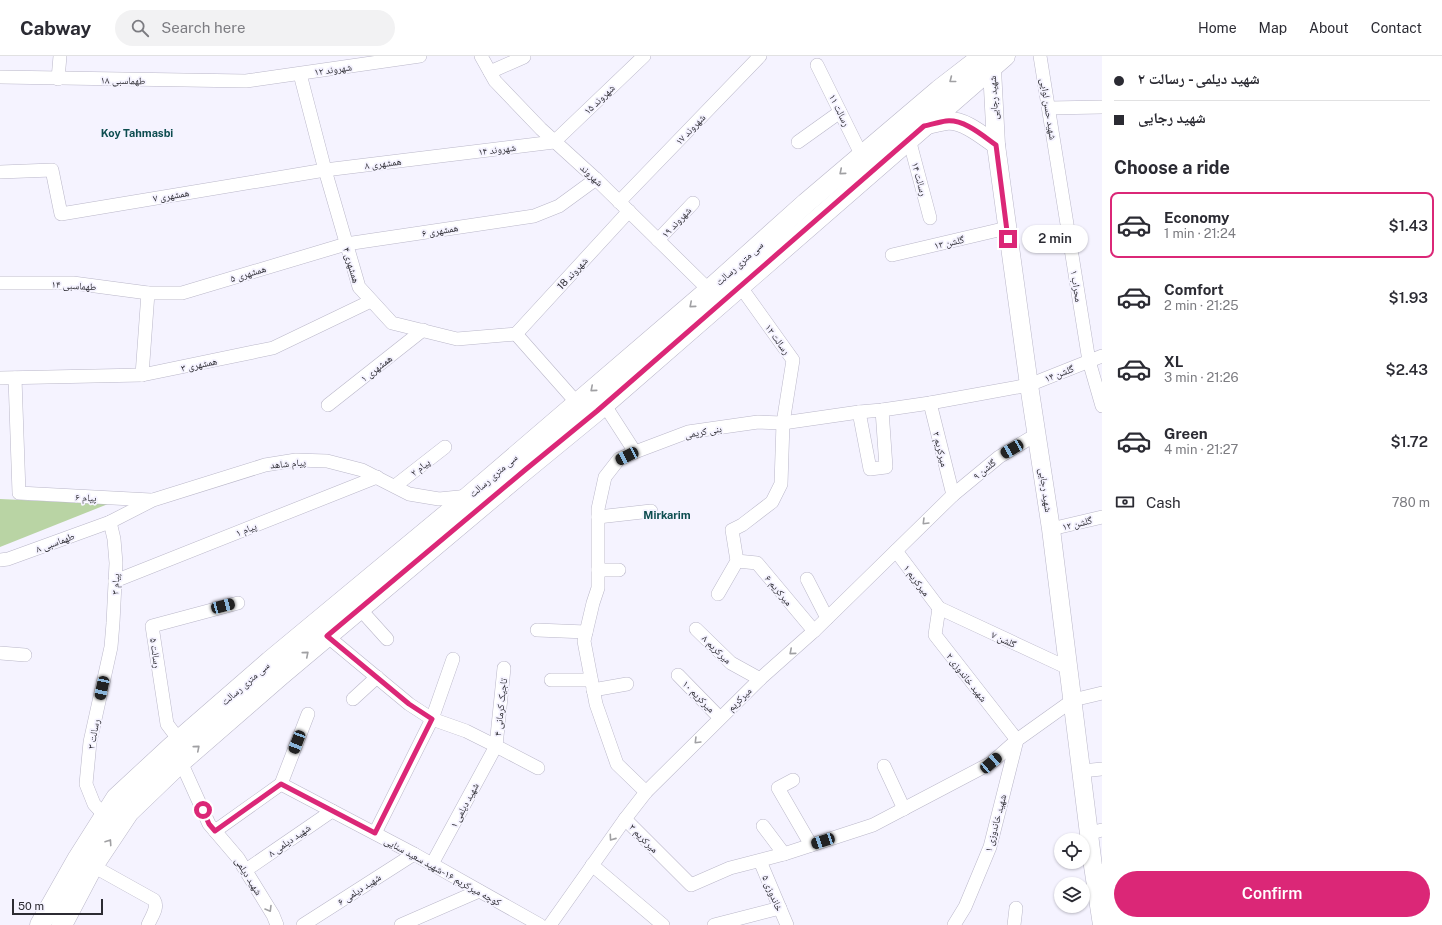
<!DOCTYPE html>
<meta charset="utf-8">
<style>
:root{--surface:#fff;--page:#f2f2f3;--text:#2b2b33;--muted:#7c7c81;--line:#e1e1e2;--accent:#db2777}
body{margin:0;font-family:"Public Sans","Noto Naskh Arabic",sans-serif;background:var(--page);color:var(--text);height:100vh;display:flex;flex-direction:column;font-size:15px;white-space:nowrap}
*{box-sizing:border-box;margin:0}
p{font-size:13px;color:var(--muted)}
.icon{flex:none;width:22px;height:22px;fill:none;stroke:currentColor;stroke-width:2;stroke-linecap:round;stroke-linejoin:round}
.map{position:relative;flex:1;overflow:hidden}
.details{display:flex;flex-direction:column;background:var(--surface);width:340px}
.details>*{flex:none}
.guide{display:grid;align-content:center;height:88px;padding:0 12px;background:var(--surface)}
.buttons{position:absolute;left:1054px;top:777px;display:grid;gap:8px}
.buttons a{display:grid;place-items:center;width:36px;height:36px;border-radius:50%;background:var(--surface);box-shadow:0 1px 3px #0004;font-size:20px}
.scale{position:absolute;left:12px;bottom:10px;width:91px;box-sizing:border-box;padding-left:4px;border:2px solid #2c2b32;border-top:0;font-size:11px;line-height:14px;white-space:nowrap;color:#2c2b32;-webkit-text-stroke:3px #f5f3ff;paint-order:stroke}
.end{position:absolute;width:18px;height:18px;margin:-9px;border:5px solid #db2777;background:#fff;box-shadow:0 0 0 2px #fff}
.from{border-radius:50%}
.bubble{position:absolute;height:28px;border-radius:14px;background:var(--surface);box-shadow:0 1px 3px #0004;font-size:13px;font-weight:600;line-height:28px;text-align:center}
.car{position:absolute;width:12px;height:24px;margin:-12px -6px;border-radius:5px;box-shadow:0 0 3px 1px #0007;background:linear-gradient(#222 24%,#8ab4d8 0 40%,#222 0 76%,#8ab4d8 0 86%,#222 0)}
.guide b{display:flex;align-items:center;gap:14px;height:38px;font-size:15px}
.guide b+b{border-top:1px solid var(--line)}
.guide i{width:10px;height:10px;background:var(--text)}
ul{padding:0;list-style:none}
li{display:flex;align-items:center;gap:12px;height:66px;margin:0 8px 6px;padding:0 4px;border:2px solid transparent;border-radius:8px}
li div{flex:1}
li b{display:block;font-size:15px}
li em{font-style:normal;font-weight:600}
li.active{border-color:var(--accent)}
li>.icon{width:36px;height:36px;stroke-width:1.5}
h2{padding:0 12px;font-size:18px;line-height:48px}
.pay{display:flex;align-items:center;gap:10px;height:44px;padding:0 12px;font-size:15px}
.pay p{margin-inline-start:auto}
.button{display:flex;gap:8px;margin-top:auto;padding:8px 12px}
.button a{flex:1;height:46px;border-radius:24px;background:var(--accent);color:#fff;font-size:16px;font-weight:600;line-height:46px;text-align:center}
header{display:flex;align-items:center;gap:24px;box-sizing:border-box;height:56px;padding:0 20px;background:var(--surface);border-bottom:1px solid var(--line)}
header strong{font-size:19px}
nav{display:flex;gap:22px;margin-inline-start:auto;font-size:14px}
.search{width:280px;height:36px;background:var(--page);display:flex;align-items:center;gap:10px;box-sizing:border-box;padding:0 14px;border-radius:22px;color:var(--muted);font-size:15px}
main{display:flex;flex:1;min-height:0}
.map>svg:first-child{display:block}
</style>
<header>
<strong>Cabway</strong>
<div class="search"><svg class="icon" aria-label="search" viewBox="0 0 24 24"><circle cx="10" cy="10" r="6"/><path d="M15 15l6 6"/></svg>Search here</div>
<nav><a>Home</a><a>Map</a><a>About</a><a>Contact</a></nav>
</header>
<main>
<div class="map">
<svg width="1102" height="869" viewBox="0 0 1102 869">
<rect width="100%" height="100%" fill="#f5f3ff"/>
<path fill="#b9d4a4" d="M0,443L108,448L0,491Z"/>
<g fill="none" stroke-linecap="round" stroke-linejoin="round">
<g stroke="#bab7c9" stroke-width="14">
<g id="minor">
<path d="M481,0L495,25L541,73L596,123L709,234"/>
<path d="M1040,0L1089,305L1102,350"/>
<path d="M817,9L862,100"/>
<path d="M490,16L524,1"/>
<path d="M300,18L325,114L359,231L392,267L457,283L516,278"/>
<path d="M0,21L246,25L420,0"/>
<path d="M58,23L60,0"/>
<path d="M1049,52L1102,51"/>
<path d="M909,83L930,162"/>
<path d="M798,86L840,56"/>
<path d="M0,116L52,114L61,158L325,114L554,86L644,0"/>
<path d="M619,146L760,0"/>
<path d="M658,184L693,147"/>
<path d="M892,199L1007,172"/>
<path d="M0,227H73L148,237H182L346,188L534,160L559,150L596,123"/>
<path d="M516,278L629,155"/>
<path d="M516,278L577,347"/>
<path d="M142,319L148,237"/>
<path d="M0,322L142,319L273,292L371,245"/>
<path d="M15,322L19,437L151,444"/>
<path d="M930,347L953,439"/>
<path d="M604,348L635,396"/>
<path d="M328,349L423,274"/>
<path d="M859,356L870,413L886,411L882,354"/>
<path d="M395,430L445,391"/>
<path d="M598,461L651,455"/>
<path d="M1051,473L1102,461"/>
<path d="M896,495L939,552L1070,613"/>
<path d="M0,504L8,503L110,466L153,444L265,409L296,404L327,405L362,414L409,438L439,443L469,440"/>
<path d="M737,505L757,507L814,575"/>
<path d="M598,514H619"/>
<path d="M807,523L827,562"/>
<path d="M115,525L377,421"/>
<path d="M718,538L737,505L732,474L742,469L772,446L781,428L783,367L793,304L740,230"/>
<path d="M939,552L935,579L1017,684"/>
<path d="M360,553L387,583"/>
<path d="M696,573L731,607L760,623"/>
<path d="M537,574L586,576"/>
<path d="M327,580L409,648L432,663L466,675L496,690L538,712"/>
<path d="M0,597L25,599"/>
<path d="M678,619L720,662"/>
<path d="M551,624H591"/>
<path d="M593,634L627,628"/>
<path d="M353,643L377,621"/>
<path d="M179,684L167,668L152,570L238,547"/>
<path d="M181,706L209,768L238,802L273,859L277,869"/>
<path d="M884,710L904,753"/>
<path d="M1082,715L1102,713"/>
<path d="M793,724L778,732L811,789"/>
<path d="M281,728L414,798L540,869"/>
<path d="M646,736L617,708L596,648L584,585L593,547L598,532V453L605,421L619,403L635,396L688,376L758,366L783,367L859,356L882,354L930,347L1029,329L1102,300"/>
<path d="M105,760L94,748L86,728L90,686L111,591L113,567L116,507L114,483L110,466"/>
<path d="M625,763L691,829L730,812L784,798L873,769L991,707L1017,684L1073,644L1102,637"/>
<path d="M763,770L784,798"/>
<path d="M215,775L281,728L308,658"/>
<path d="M375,777L432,663L453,603"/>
<path d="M1090,777L1102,774"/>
<path d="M760,805L787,869"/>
<path d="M432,808L496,690L504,612"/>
<path d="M592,809L663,869"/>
<path d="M93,810L154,844C159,852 151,861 148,869"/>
<path d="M246,814L332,755"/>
<path d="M303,869L414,798"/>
<path d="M401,869L479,835"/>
<path d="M550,869L625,763L646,736L760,623L814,575L953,439L999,401L1037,378"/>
<path d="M714,869L780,852"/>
<path d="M954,869L965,851L990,791L1017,684"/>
<path d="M1014,869L1016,852"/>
</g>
</g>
<g stroke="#bab7c9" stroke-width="19">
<g id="secondary">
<path d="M990,0L992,13L996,89L1029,329L1051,473L1093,810L1102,869"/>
<path d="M924,70C931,68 938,66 946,65C963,63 982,79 996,89"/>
</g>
</g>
<g stroke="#bab7c9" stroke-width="21">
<g id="primary">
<path d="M40,869L78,802L116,742L170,692L270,605L469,440L709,234L806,147L939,34L983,0"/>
<path d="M62,869L93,810L129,756L181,706L281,619L525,414L597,355L1005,0"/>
</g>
</g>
<use href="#minor" stroke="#fff" stroke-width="13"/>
<use href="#secondary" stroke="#fff" stroke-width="18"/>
<use href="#primary" stroke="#fff" stroke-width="20"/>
</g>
<defs><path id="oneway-chevron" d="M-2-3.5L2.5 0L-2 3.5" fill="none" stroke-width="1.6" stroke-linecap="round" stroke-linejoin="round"/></defs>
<g stroke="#a0a0a3">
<use href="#oneway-chevron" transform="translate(952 24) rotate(142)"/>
<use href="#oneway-chevron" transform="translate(842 116) rotate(140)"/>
<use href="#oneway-chevron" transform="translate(692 249) rotate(139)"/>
<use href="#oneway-chevron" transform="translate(593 333) rotate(139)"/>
<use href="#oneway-chevron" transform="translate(925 466) rotate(135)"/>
<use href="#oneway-chevron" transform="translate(792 596) rotate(139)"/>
<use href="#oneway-chevron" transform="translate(306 598) rotate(-40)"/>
<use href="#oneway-chevron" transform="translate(697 685) rotate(135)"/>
<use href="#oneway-chevron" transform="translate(197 692) rotate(-41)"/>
<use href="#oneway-chevron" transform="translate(612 782) rotate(125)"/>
<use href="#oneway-chevron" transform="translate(109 786) rotate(-56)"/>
<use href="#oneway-chevron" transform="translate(269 853) rotate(59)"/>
</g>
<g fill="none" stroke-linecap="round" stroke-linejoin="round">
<path stroke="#db2777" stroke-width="5" d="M203,754L209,768L215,775L281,728L375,777L432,663L409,648L327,580L525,414L597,355L924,70C931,69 938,66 946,65C964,63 982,79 996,89L1008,183"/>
</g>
<g text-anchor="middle" stroke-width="3.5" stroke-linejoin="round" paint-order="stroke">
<g font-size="10" fill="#2c2b32" stroke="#f5f3ff">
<text transform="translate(333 13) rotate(-8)" y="4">شهروند ۱۲</text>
<text transform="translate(123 24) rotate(1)" y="4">۱۸ طهماسبی</text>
<text transform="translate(993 42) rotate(-93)" y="4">شهید رجایی</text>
<text transform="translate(599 43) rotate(-44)" y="4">شهروند ۱۵</text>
<text transform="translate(1049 53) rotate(81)" y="4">شهید حسن لوایی</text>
<text transform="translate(840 54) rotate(64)" y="4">۱۱ رسالت</text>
<text transform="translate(690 73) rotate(-46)" y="4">شهروند ۱۷</text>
<text transform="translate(497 93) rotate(-7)" y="4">شهروند ۱۴</text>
<text transform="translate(383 107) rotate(-7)" y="4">۸ همشهری</text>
<text transform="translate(592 119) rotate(43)" y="4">شهروند</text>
<text transform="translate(920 123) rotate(75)" y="4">۱۴ رسالت</text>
<text transform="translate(171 139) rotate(-9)" y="4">۷ همشهری</text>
<text transform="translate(676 166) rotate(-47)" y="4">شهروند ۱۹</text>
<text transform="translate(440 174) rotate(-9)" y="4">۶ همشهری</text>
<text transform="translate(949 186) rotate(-13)" y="4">۱۳ گلشن</text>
<text transform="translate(739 207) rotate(-42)" y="4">سی متری رسالت</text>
<text transform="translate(352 209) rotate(74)" y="4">همشهری ۴</text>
<text transform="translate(248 217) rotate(-17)" y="4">۵ همشهری</text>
<text transform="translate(572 217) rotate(-47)" y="4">شهروند 18</text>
<text transform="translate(74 229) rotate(4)" y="4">۱۴ طهماسبی</text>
<text transform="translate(1077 230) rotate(81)" y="4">۱ محراب</text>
<text transform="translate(778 283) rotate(54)" y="4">۱۲ رسالت</text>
<text transform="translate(199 308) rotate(-12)" y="4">۳ همشهری</text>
<text transform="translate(376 312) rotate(-38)" y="4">۱ همشهری</text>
<text transform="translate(1059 317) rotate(-21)" y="4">گلشن ۱۴</text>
<text transform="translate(703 375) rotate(-10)" y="4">بنی کریمی</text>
<text transform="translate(941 393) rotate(76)" y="4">۲ میرکریم</text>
<text transform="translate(288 407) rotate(-5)" y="4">پیام شاهد</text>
<text transform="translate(420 411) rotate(-38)" y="4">۲ پیام</text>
<text transform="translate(984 413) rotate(-39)" y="4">۹ گلشن</text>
<text transform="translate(493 419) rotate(-41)" y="4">سی متری رسالت</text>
<text transform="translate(1046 434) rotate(82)" y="4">شهید رجایی</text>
<text transform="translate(86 441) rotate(3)" y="4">۶ پیام</text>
<text transform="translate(1077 467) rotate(-14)" y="4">۱۲ گلشن</text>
<text transform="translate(246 473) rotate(-22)" y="4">۱ پیام</text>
<text transform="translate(55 486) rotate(-20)" y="4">۸ طهماسبی</text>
<text transform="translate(917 524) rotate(53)" y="4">۱ میرکریم</text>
<text transform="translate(115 528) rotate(-88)" y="4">۳ پیام</text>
<text transform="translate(779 534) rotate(50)" y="4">میرکریم ۶</text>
<text transform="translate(1004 583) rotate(25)" y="4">۷ گلشن</text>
<text transform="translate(717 593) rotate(44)" y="4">۸ میرکریم</text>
<text transform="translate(156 597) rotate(82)" y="4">۵ رسالت</text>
<text transform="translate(967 621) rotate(52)" y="4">۲ شهید خاندوزی</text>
<text transform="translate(245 627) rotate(-41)" y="4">سی متری رسالت</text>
<text transform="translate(699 640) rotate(45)" y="4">۱۰ میرکریم</text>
<text transform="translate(739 643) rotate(-45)" y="4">میرکریم</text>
<text transform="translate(500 651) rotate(-84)" y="4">تاجیک کرمانی ۴</text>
<text transform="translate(93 678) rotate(-80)" y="4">۳ رسالت</text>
<text transform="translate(464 749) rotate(-62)" y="4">شهید دیلمی ۱</text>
<text transform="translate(995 767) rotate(-75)" y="4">۱ شهید خاندوزی</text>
<text transform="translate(644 782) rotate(45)" y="4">۳ میرکریم</text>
<text transform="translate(289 784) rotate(-35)" y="4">۸ شهید دیلمی</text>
<text transform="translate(443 815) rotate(29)" y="4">کوچه میرکریم ۱۶-شهید سعید سنایی</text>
<text transform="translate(249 820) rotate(58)" y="4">شهید دیلمی</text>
<text transform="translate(359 833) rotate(-33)" y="4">۶ شهید دیلمی</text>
<text transform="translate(773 837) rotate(67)" y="4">خاندوزی ۵</text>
</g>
<g font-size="11" font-weight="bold" fill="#0e4d50" stroke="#f5f3ff">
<text x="137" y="81">Koy Tahmasbi</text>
<text x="667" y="463">Mirkarim</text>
</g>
</g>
</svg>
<div class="buttons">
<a><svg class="icon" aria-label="locate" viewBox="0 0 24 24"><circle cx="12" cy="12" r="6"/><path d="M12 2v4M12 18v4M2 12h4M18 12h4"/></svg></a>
<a><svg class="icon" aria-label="layers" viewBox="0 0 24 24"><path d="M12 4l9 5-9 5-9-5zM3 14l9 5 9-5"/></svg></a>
</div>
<div class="scale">50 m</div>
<i class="end from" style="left:203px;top:754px"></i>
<i class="end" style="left:1008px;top:183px"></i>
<div class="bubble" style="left:1022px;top:169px;width:66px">2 min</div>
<i class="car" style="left:1012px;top:393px;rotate:240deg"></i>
<i class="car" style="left:627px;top:400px;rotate:244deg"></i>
<i class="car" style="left:223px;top:550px;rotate:75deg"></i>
<i class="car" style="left:102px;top:632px;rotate:192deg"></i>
<i class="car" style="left:297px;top:686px;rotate:201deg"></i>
<i class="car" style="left:991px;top:707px;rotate:49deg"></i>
<i class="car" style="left:823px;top:785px;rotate:252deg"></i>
</div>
<section class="details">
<div class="guide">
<b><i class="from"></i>شهید دیلمی - رسالت ۲</b>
<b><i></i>شهید رجایی</b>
</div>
<h2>Choose a ride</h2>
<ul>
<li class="active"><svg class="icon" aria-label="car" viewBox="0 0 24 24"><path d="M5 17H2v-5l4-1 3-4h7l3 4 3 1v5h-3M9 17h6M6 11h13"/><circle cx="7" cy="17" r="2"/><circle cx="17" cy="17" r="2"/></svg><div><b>Economy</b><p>1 min · 21:24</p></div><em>$1.43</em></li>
<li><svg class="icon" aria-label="car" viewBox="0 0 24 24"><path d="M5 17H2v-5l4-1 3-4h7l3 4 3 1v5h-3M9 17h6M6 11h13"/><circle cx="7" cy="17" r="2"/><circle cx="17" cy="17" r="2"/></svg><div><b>Comfort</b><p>2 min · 21:25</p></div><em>$1.93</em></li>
<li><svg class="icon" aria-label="car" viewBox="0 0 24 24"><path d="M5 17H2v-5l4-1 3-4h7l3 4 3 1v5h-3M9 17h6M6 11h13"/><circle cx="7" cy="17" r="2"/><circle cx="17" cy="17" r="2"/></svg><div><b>XL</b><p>3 min · 21:26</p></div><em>$2.43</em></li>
<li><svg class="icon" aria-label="car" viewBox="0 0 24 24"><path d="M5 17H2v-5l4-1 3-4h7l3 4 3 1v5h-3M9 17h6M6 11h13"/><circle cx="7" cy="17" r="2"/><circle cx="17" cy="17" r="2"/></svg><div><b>Green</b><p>4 min · 21:27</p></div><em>$1.72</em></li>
</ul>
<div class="pay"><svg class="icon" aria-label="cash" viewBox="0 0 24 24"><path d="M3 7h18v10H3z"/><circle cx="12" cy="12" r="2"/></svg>Cash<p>780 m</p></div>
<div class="button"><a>Confirm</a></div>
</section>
</main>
